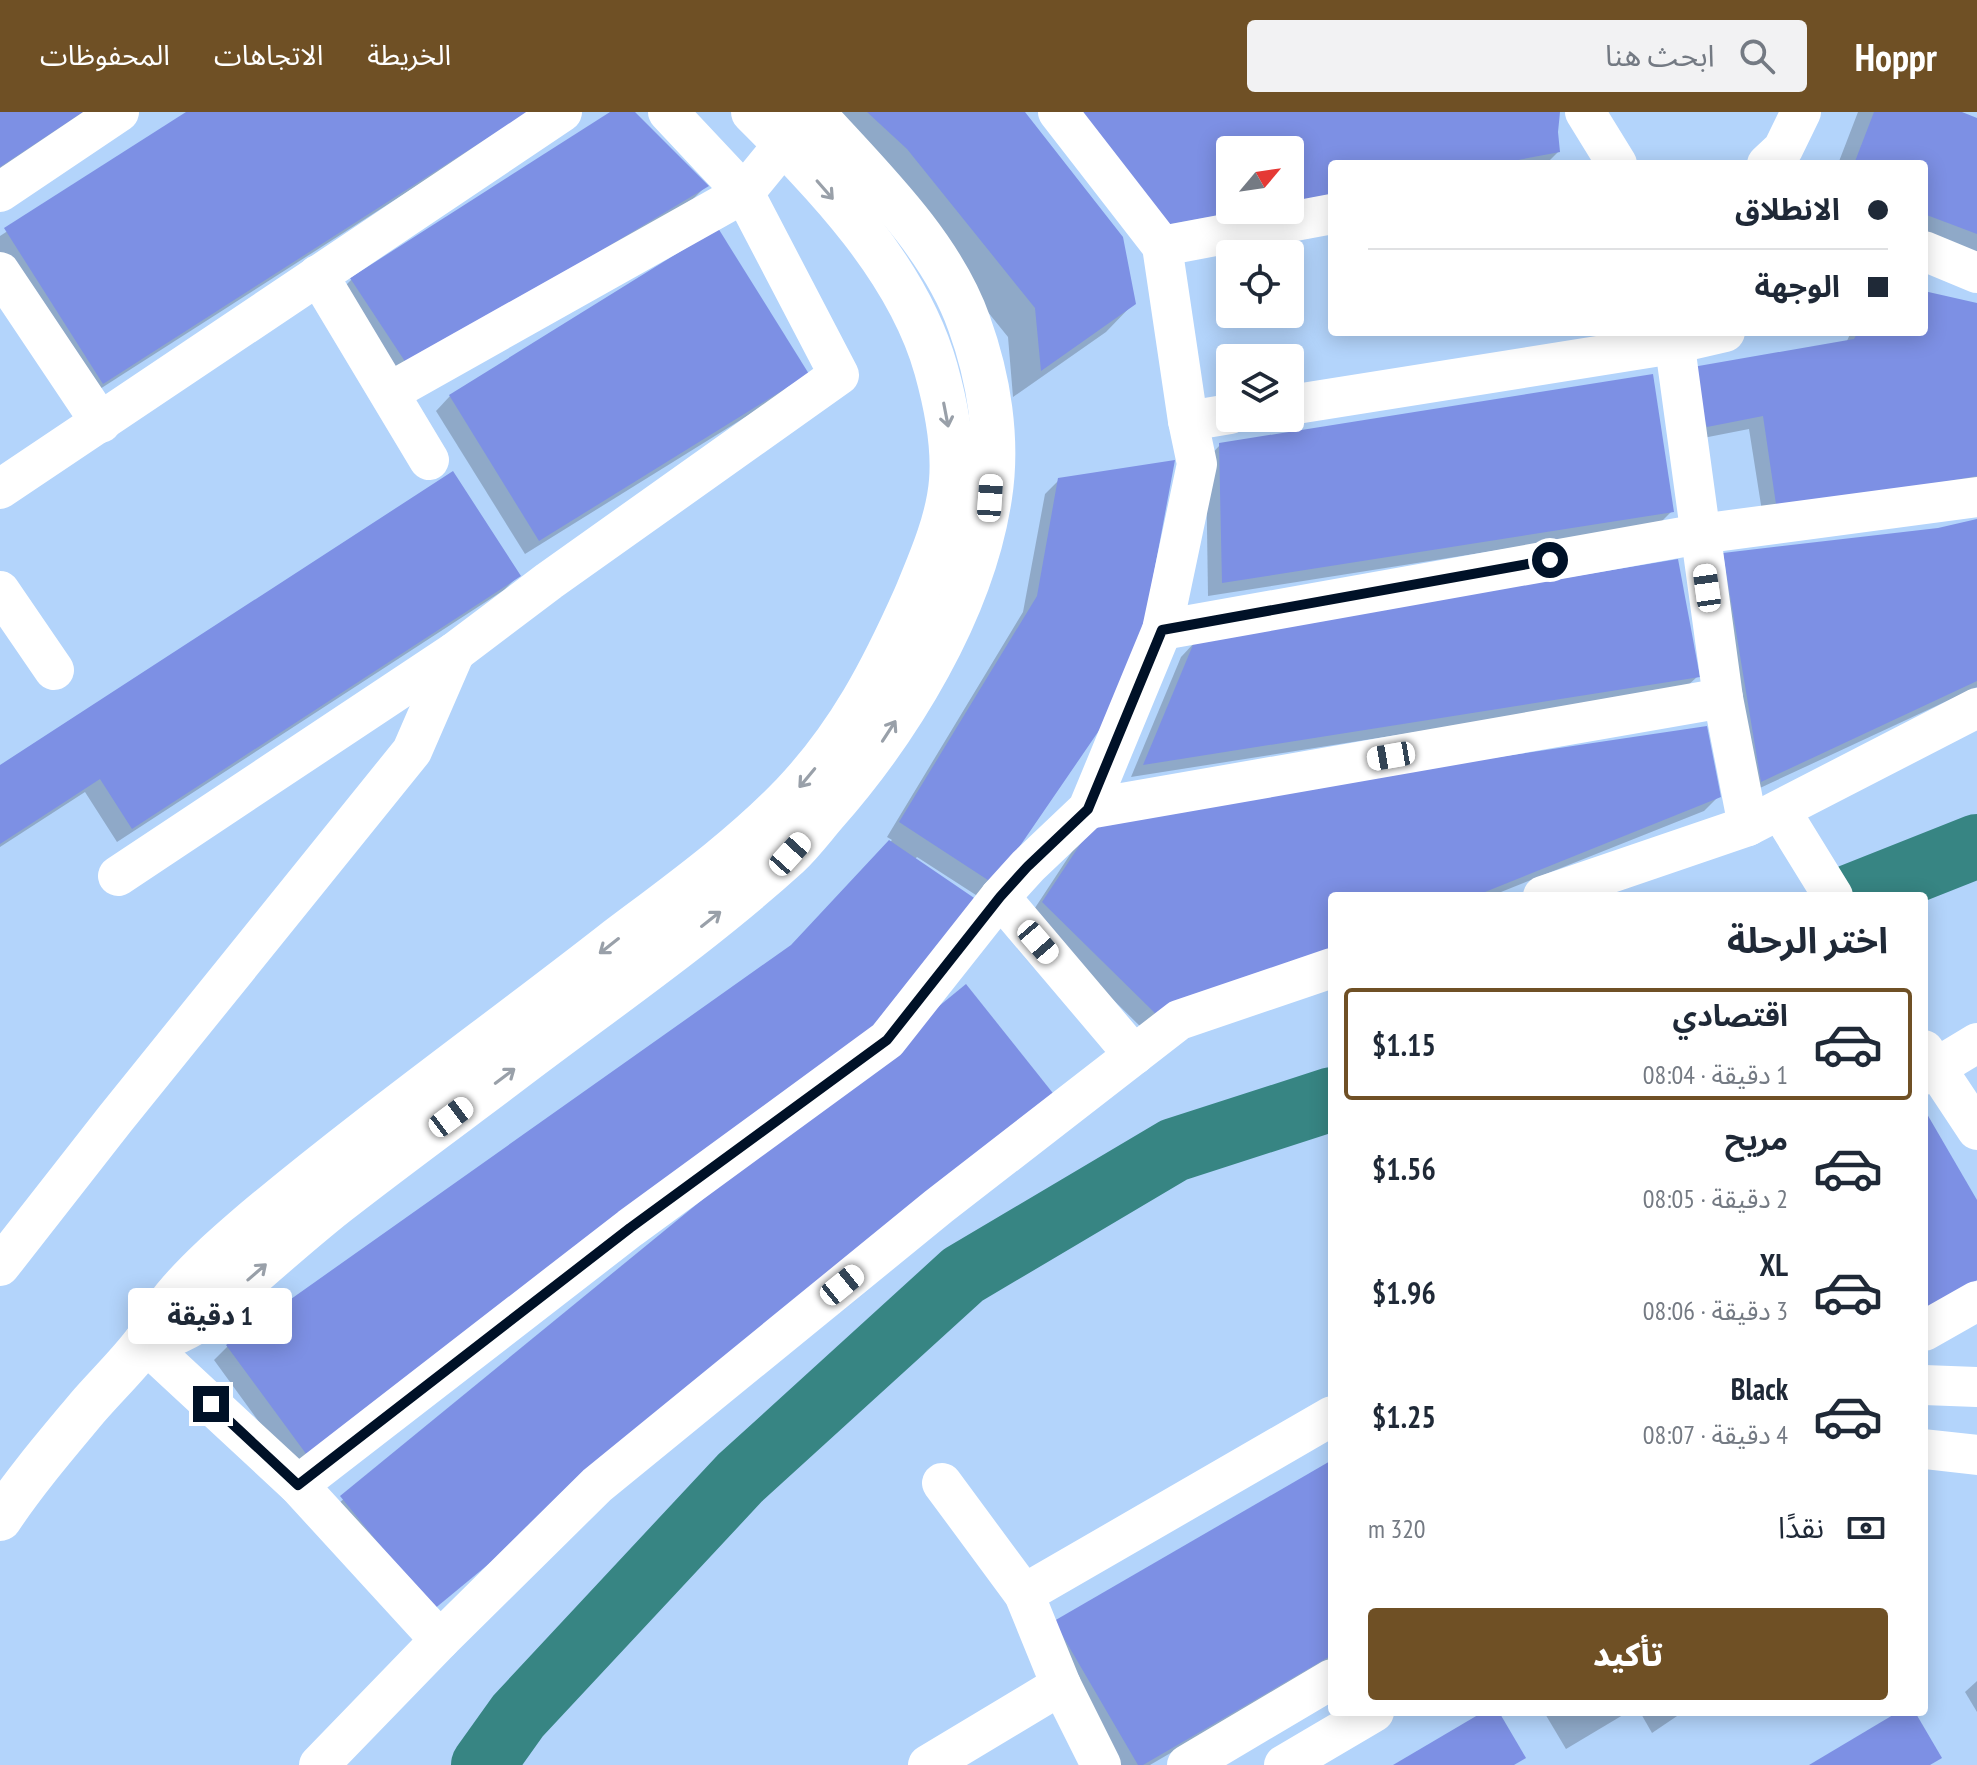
<!DOCTYPE html>
<html lang="ar">
<meta charset="utf-8">
<style>
:root{--surface:#fff;--page:#f2f2f3;--text:#1f2937;--muted:#747a83;--line:#e0e1e3;--accent:#6f5025}
body{margin:0;font-family:"PT Sans Narrow","Noto Sans Arabic",sans-serif;background:var(--page);color:var(--text);direction:rtl;height:100vh;display:flex;flex-direction:column;font-size:30px;white-space:nowrap}
*{box-sizing:border-box;margin:0}
p{font-size:26px;color:var(--muted)}
.icon{flex:none;width:44px;height:44px;fill:none;stroke:currentColor;stroke-width:2;stroke-linecap:round;stroke-linejoin:round}
.map{position:relative;flex:1;overflow:hidden;direction:ltr}
.drawer{position:absolute;left:1328px;top:780px;width:600px;height:824px;display:flex;flex-direction:column;background:var(--surface);border-radius:8px;box-shadow:0 4px 20px #0003;direction:rtl}
.drawer>*{flex:none}
.banner{position:absolute;left:1328px;top:48px;width:600px;height:176px;border-radius:8px;box-shadow:0 4px 20px #0003;direction:rtl;display:grid;align-content:center;height:176px;padding:0 40px;background:var(--surface)}
.needle{width:52px;rotate:61deg}
.tools{position:absolute;left:1216px;top:24px;display:grid;gap:16px}
.tools a{display:grid;place-items:center;width:88px;height:88px;border-radius:8px;background:var(--surface);box-shadow:0 4px 20px #0003;font-size:40px}
.end{position:absolute;width:36px;height:36px;margin:-18px;border:10px solid #001127;background:#fff;box-shadow:0 0 0 4px #fff}
.from{border-radius:50%}
.bubble{position:absolute;height:56px;border-radius:8px;background:var(--surface);box-shadow:0 4px 20px #0003;font-size:26px;font-weight:800;line-height:56px;text-align:center;direction:rtl}
.car{position:absolute;width:24px;height:48px;margin:-24px -12px;border-radius:10px;box-shadow:0 0 6px 2px #0007;background:linear-gradient(#fff 24%,#345 0 40%,#fff 0 76%,#345 0 86%,#fff 0)}
.banner b{display:flex;align-items:center;gap:28px;height:76px;font-size:30px}
.banner b+b{border-top:2px solid var(--line)}
.banner i{width:20px;height:20px;background:var(--text)}
ul{padding:0;list-style:none}
li{display:flex;align-items:center;gap:24px;height:112px;margin:0 16px 12px;padding:0 24px;border:4px solid transparent;border-radius:8px}
li div{flex:1}
li b{display:block;font-size:30px}
li em{font-style:normal;font-weight:800}
li.current{border-color:var(--accent)}
li>.icon{width:72px;height:72px;stroke-width:1.5}
h2{padding:0 40px;font-size:36px;line-height:96px}
.pay{display:flex;align-items:center;gap:20px;height:88px;padding:0 40px;font-size:30px}
.pay p{margin-inline-start:auto}
.cta{display:flex;gap:16px;margin-top:auto;padding:16px 40px}
.cta a{flex:1;height:92px;border-radius:8px;background:var(--accent);color:#fff;font-size:32px;font-weight:800;line-height:92px;text-align:center}
header{display:flex;align-items:center;gap:48px;box-sizing:border-box;height:112px;padding:0 40px;background:var(--accent);color:#fff}
header strong{font-size:38px}
nav{display:flex;gap:44px;margin-inline-start:auto;font-size:28px}
.search{width:560px;height:72px;background:var(--page);display:flex;align-items:center;gap:20px;box-sizing:border-box;padding:0 28px;border-radius:8px;color:var(--muted);font-size:30px}
.map>svg:first-child{display:block}
</style>
<header>
<strong>Hoppr</strong>
<div class="search"><svg class="icon" aria-label="search" viewBox="0 0 24 24"><circle cx="10" cy="10" r="6"/><path d="M15 15l6 6"/></svg>ابحث هنا</div>
<nav><a>الخريطة</a><a>الاتجاهات</a><a>المحفوظات</a></nav>
</header>
<div class="map">
<svg width="1977" height="1653" viewBox="0 0 1977 1653">
<rect width="100%" height="100%" fill="#b3d4fb"/>
<g fill="#0003" fill-rule="evenodd">
<path d="M0,0H87L0,58Z"/>
<path d="M190,0H532L89,284L0,145V124Z"/>
<path d="M614,0H632L706,74L693,87L393,267L337,182L351,168Z"/>
<path d="M835,0H1023L1134,191L1106,220L1013,285L1008,225L879,65Z"/>
<path d="M1051,0H1558L1556,20L1558,40L1546,52H1332V93L1145,127ZM1230,38H1290V98H1230Z"/>
<path d="M1858,0H1957L1977,8V161L1924,141V52H1838Z"/>
<path d="M1924,182L1977,193V369L1764,412L1749,317L1693,328L1674,272L1846,231L1851,220H1924Z"/>
<path d="M792,276L525,442L436,299L450,284Z"/>
<path d="M1220,333L1672,399L1658,413L1208,484L1206,348Z"/>
<path d="M1059,368L1140,524L979,785L917,745L300,1366L214,1248L228,1234L789,837L892,728L887,725L1023,500L1045,382Z"/>
<path d="M1977,409V575L1747,682L1724,442L1939,418Z"/>
<path d="M518,464L504,478L117,730L85,680L0,735V656Z"/>
<path d="M1195,530L1698,564L1683,578L1131,665L1181,545Z"/>
<path d="M1719,684L1704,699L1491,784H1332L1148,922L1029,805L1079,729Z"/>
<path d="M965,874L418,1511L328,1400Z"/>
<path d="M1332,1350V1547L1150,1653H1116L1042,1525Z"/>
<path d="M1977,1569V1600L1965,1580Z"/>
<path d="M1544,1600H1628L1566,1637Z"/>
<path d="M1640,1600H1683L1652,1621Z"/>
</g>
<g fill="none" stroke-linecap="round" stroke-linejoin="round">
<g stroke="#378583" stroke-width="64">
<path d="M1851,784L1977,734"/>
<path d="M483,1653L518,1604L740,1366L963,1163L1174,1038L1332,987"/>
</g>
</g>
<g fill="#7d90e4">
<path d="M0,0H83L0,55Z"/>
<path d="M186,0H528L103,272L4,116Z"/>
<path d="M610,0H635L709,74L408,254L350,166Z"/>
<path d="M867,0H1025L1123,125L1136,192L1041,259L1035,196L907,37Z"/>
<path d="M1076,0H1560L1558,20L1560,40L1497,52H1332V82L1290,90V38H1230V98L1236,100L1160,114Z"/>
<path d="M1874,0H1962L1977,6V122L1924,102V52H1854Z"/>
<path d="M718,116L809,262L539,429L449,283Z"/>
<path d="M1924,179L1977,191V364L1777,399L1763,304L1707,315L1687,256L1854,227L1858,220H1924Z"/>
<path d="M1653,262L1674,400L1222,471L1219,331Z"/>
<path d="M1175,348L1142,525L1111,601L994,772L899,710L1037,484L1058,366Z"/>
<path d="M453,359L521,464L132,717L100,667L0,732V653Z"/>
<path d="M1977,407V569L1761,670L1723,441L1938,416Z"/>
<path d="M1678,447L1700,565L1143,653L1195,528Z"/>
<path d="M1707,614L1721,685L1475,784H1332V842L1162,908L1042,790L1093,713L1115,702Z"/>
<path d="M889,728L983,792L878,911L315,1354L226,1233L791,833Z"/>
<path d="M966,872L1056,985L433,1498L340,1384Z"/>
<path d="M1927,1002L1977,1088V1168L1924,1198V1003Z"/>
<path d="M1332,1348V1543L1143,1653H1138L1054,1509Z"/>
<path d="M1483,1600H1499L1526,1646L1514,1653H1393Z"/>
<path d="M1898,1600H1915L1942,1646L1930,1653H1809Z"/>
</g>
<g fill="none" stroke-linecap="round" stroke-linejoin="round">
<g stroke="#fff" stroke-width="40">
<path d="M1585,0L1617,52"/>
<path d="M1767,52L1783,37L1801,0"/>
<path d="M0,80L119,0"/>
<path d="M1162,134L1332,102"/>
<path d="M1924,139L1977,161"/>
<path d="M0,160L101,311"/>
<path d="M318,163L429,348"/>
<path d="M1673,220L1723,586L1748,714"/>
<path d="M390,280L744,81L784,32L794,4"/>
<path d="M1290,293L1673,232L1725,220"/>
<path d="M1188,309L1230,302"/>
<path d="M0,377L562,0"/>
<path d="M0,479L54,558"/>
<path d="M1162,518L1700,422L1977,385"/>
<path d="M1088,697L1723,586"/>
<path d="M1780,698L1833,784"/>
<path d="M118,764L455,540L549,469L839,263L744,81L668,0"/>
<path d="M1543,784L1748,714L1977,596"/>
<path d="M1000,785L1134,943"/>
<path d="M1924,938L1977,1018"/>
<path d="M1924,963L1977,931"/>
<path d="M0,1154L115,1007L412,639L455,540"/>
<path d="M1924,1219L1977,1189"/>
<path d="M145,1231L298,1373L440,1528"/>
<path d="M1924,1273L1977,1275"/>
<path d="M1924,1337L1977,1343"/>
<path d="M298,1373L630,1116L887,928L1000,785L1028,754L1088,697L1162,518L1197,352L1188,309L1162,134L1058,0"/>
<path d="M1024,1482L1332,1304"/>
<path d="M1061,1573L1101,1653"/>
<path d="M319,1653L440,1528L597,1373L939,1094L1179,908L1332,856"/>
<path d="M928,1653L1061,1573L1024,1482L942,1371"/>
<path d="M1187,1653L1332,1567"/>
<path d="M1284,1653L1374,1600"/>
</g>
<g stroke="#fff" stroke-width="44">
<path d="M145,1231C169,1224 188,1217 208,1202C250,1165 292,1127 336,1092C391,1049 447,1008 503,966C597,894 700,824 788,744C802,731 813,716 825,702C900,617 973,498 990,385C999,328 989,266 969,211C941,131 868,62 812,0"/>
<path d="M0,1407C26,1368 57,1332 87,1296C105,1275 126,1255 143,1233C155,1218 162,1201 174,1186C197,1158 227,1132 255,1108C370,1012 493,924 611,832C673,785 738,739 792,683C849,623 882,559 915,485C930,449 948,408 951,369C954,332 946,293 936,257C908,157 825,72 753,0"/>
</g>
</g>
<defs><path id="oneway-shaft" d="M-6 0H5M1.5-3L5.5 0L1.5 3" fill="none" stroke-width="1.6" stroke-linecap="round" stroke-linejoin="round" transform="scale(2)"/></defs>
<g stroke="#99a0a9">
<use href="#oneway-shaft" transform="translate(825 78) rotate(49)"/>
<use href="#oneway-shaft" transform="translate(946 303) rotate(79)"/>
<use href="#oneway-shaft" transform="translate(889 619) rotate(-57)"/>
<use href="#oneway-shaft" transform="translate(807 666) rotate(130)"/>
<use href="#oneway-shaft" transform="translate(711 807) rotate(-38)"/>
<use href="#oneway-shaft" transform="translate(609 834) rotate(142)"/>
<use href="#oneway-shaft" transform="translate(505 964) rotate(-37)"/>
<use href="#oneway-shaft" transform="translate(257 1160) rotate(-41)"/>
</g>
<g fill="none" stroke-linecap="round" stroke-linejoin="round">
<path stroke="#001127" stroke-width="10" d="M211,1292L298,1373L630,1116L887,928L1000,785L1028,754L1088,697L1162,518L1550,448"/>
</g>
</svg>
<div class="tools">
<a><svg class="needle" viewBox="-14 -14 28 28"><path d="M0-13l5 13h-10z" fill="#e53935"/><path d="M0 13l5-13h-10z" fill="#747a83"/></svg></a>
<a><svg class="icon" aria-label="locate" viewBox="0 0 24 24"><circle cx="12" cy="12" r="6"/><path d="M12 2v4M12 18v4M2 12h4M18 12h4"/></svg></a>
<a><svg class="icon" aria-label="layers" viewBox="0 0 24 24"><path d="M12 4l9 5-9 5-9-5zM3 14l9 5 9-5"/></svg></a>
</div>
<i class="end from" style="left:1550px;top:448px"></i>
<i class="end" style="left:211px;top:1292px"></i>
<div class="bubble" style="left:128px;top:1176px;width:164px">1 دقيقة</div>
<i class="car" style="left:990px;top:386px;rotate:4deg"></i>
<i class="car" style="left:1707px;top:476px;rotate:352deg"></i>
<i class="car" style="left:1391px;top:644px;rotate:260deg"></i>
<i class="car" style="left:790px;top:742px;rotate:42deg"></i>
<i class="car" style="left:1038px;top:830px;rotate:139deg"></i>
<i class="car" style="left:451px;top:1005px;rotate:53deg"></i>
<i class="car" style="left:842px;top:1173px;rotate:51deg"></i>
<div class="banner">
<b><i class="from"></i>الانطلاق</b>
<b><i></i>الوجهة</b>
</div>
<section class="drawer">
<h2>اختر الرحلة</h2>
<ul>
<li class="current"><svg class="icon" aria-label="car" viewBox="0 0 24 24"><path d="M5 17H2v-5l4-1 3-4h7l3 4 3 1v5h-3M9 17h6M6 11h13"/><circle cx="7" cy="17" r="2"/><circle cx="17" cy="17" r="2"/></svg><div><b>اقتصادي</b><p>1 دقيقة · 08:04</p></div><em>$1.15</em></li>
<li><svg class="icon" aria-label="car" viewBox="0 0 24 24"><path d="M5 17H2v-5l4-1 3-4h7l3 4 3 1v5h-3M9 17h6M6 11h13"/><circle cx="7" cy="17" r="2"/><circle cx="17" cy="17" r="2"/></svg><div><b>مريح</b><p>2 دقيقة · 08:05</p></div><em>$1.56</em></li>
<li><svg class="icon" aria-label="car" viewBox="0 0 24 24"><path d="M5 17H2v-5l4-1 3-4h7l3 4 3 1v5h-3M9 17h6M6 11h13"/><circle cx="7" cy="17" r="2"/><circle cx="17" cy="17" r="2"/></svg><div><b>XL</b><p>3 دقيقة · 08:06</p></div><em>$1.96</em></li>
<li><svg class="icon" aria-label="car" viewBox="0 0 24 24"><path d="M5 17H2v-5l4-1 3-4h7l3 4 3 1v5h-3M9 17h6M6 11h13"/><circle cx="7" cy="17" r="2"/><circle cx="17" cy="17" r="2"/></svg><div><b>Black</b><p>4 دقيقة · 08:07</p></div><em>$1.25</em></li>
</ul>
<div class="pay"><svg class="icon" aria-label="cash" viewBox="0 0 24 24"><path d="M3 7h18v10H3z"/><circle cx="12" cy="12" r="2"/></svg>نقدًا<p>320 m</p></div>
<div class="cta"><a>تأكيد</a></div>
</section>
</div>
